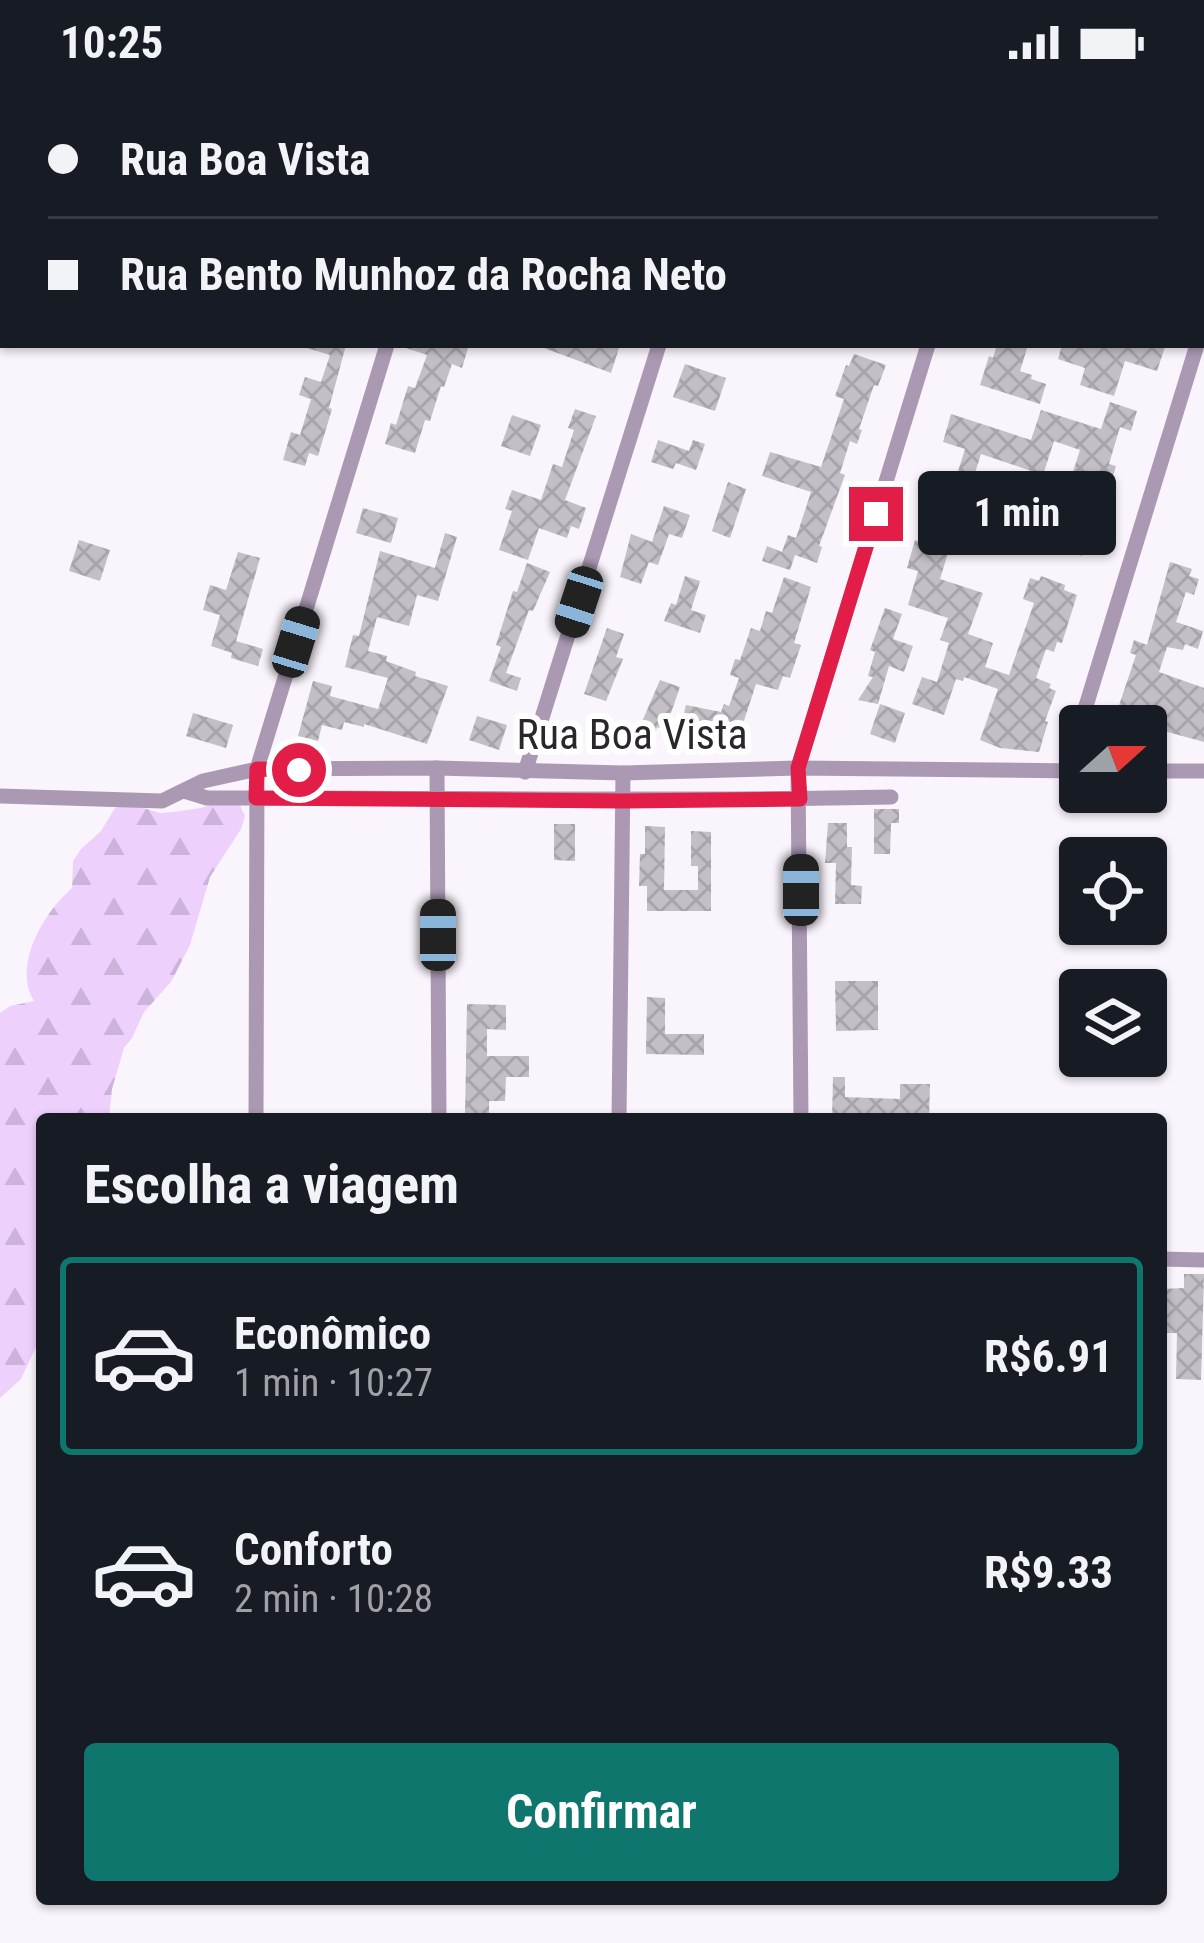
<!DOCTYPE html>
<html lang="pt">
<meta charset="utf-8">
<style>
:root{--surface:#171b24;--page:#20242c;--text:#f1f3f6;--muted:#9ea1a6;--line:#363941;--accent:#0f766e}
body{margin:0;font-family:"Roboto Condensed",sans-serif;background:var(--page);color:var(--text);height:100vh;display:flex;flex-direction:column;font-size:45px;white-space:nowrap}
*{box-sizing:border-box;margin:0}
p{font-size:39px;color:var(--muted)}
.icon{flex:none;width:66px;height:66px;fill:none;stroke:currentColor;stroke-width:2;stroke-linecap:round;stroke-linejoin:round}
.map{position:relative;flex:1;overflow:hidden}
.sheet{position:absolute;left:36px;top:1029px;width:1131px;height:792px;display:flex;flex-direction:column;background:var(--surface);border-radius:12px;box-shadow:0 3px 9px #0004}
.sheet>*{flex:none}
.banner{position:absolute;left:0px;top:0px;width:1206px;height:264px;box-shadow:0 3px 9px #0004;display:grid;align-content:center;height:264px;padding:0 48px;background:var(--surface)}
.needle{width:78px;rotate:69deg}
.fabs{position:absolute;left:1059px;top:621px;display:grid;gap:24px}
.fabs a{display:grid;place-items:center;width:108px;height:108px;border-radius:12px;background:var(--surface);box-shadow:0 3px 9px #0004;font-size:60px}
.end{position:absolute;width:54px;height:54px;margin:-27px;border:15px solid #e11d48;background:#fff;box-shadow:0 0 0 6px #fff}
.from{border-radius:50%}
.bubble{position:absolute;height:84px;border-radius:12px;background:var(--surface);box-shadow:0 3px 9px #0004;font-size:39px;font-weight:700;line-height:84px;text-align:center}
.car{position:absolute;width:36px;height:72px;margin:-36px -18px;border-radius:15px;box-shadow:0 0 9px 3px #0007;background:linear-gradient(#222 24%,#8ab4d8 0 40%,#222 0 76%,#8ab4d8 0 86%,#222 0)}
.banner b{display:flex;align-items:center;gap:42px;height:114px;font-size:45px}
.banner b+b{border-top:3px solid var(--line)}
.banner i{width:30px;height:30px;background:var(--text)}
ul{padding:0;list-style:none}
li{display:flex;align-items:center;gap:36px;height:198px;margin:0 24px 18px;padding:0 24px;border:6px solid transparent;border-radius:12px}
li div{flex:1}
li b{display:block;font-size:45px}
li em{font-style:normal;font-weight:700}
li.selected{border-color:var(--accent)}
li>.icon{width:108px;height:108px;stroke-width:1.5}
h2{padding:0 48px;font-size:54px;line-height:144px}
.primary-button{display:flex;gap:24px;margin-top:auto;padding:24px 48px}
.primary-button a{flex:1;height:138px;border-radius:12px;background:var(--accent);color:#fff;font-size:48px;font-weight:700;line-height:138px;text-align:center}
.status{display:flex;justify-content:space-between;align-items:center;height:84px;padding:0 60px;background:var(--surface);direction:ltr}
.status svg{height:33px;fill:currentColor}
.map>svg:first-child{display:block}
</style>
<div class="status"><b>10:25</b><svg viewBox="0 0 49 12"><path d="M0 12V9h3v3zM5 12V6h3v6zM10 12V3h3v9zM15 12V0h3v12zM26 1h20v11H26zM47 4h2v5h-2z"/></svg></div>
<div class="map">
<svg width="1204" height="1859" viewBox="0 0 1204 1859">
<defs>
<pattern id="forest-firs" width="22" height="20" patternUnits="userSpaceOnUse" patternTransform="scale(3)"><rect width="22" height="20" fill="#eed0fd"/><path d="M5 1l3.5 6h-7zM16 11l3.5 6h-7z" fill="#ccb3d9"/></pattern>
<pattern id="building-cross-hatch" width="8" height="8" patternUnits="userSpaceOnUse" patternTransform="scale(3)"><rect width="8" height="8" fill="#c4bfc6"/><path d="M0 0l8 8M0 8l8-8" fill="none" stroke="#a8a4aa"/></pattern>
</defs>
<rect width="100%" height="100%" fill="#faf5fc"/>
<path fill="url(#forest-firs)" d="M226,716L239,719L245,732L241,745L210,793L190,861L171,898L144,928L132,954L124,964L112,1005L109,1035H42V1250L21,1295L0,1314V929L10,922L34,917C12,882 44,828 72,804L73,777L81,765L101,747L115,724L127,719L160,729L173,728L201,724Z"/>
<g fill="url(#building-cross-hatch)">
<path d="M307,261H346L329,324L332,325L318,372L309,369L305,382L283,376L291,348L300,351L311,315L299,311L305,293L321,298L330,271L307,264Z"/>
<path d="M404,261H469L462,284L452,280L444,303L441,302L430,337L425,336L415,369L385,360L391,339L396,341L408,302L415,304L427,271L403,263Z"/>
<path d="M536,261H620L611,289Z"/>
<path d="M997,261H1028L1020,287L1032,291L1031,295L1046,300L1040,320L980,301L989,272L993,274Z"/>
<path d="M1062,261H1158L1165,263L1157,287L1125,277L1114,312L1080,301L1085,284L1058,275Z"/>
<path d="M854,270L886,281L878,302L874,301L859,345L862,346L857,360L850,357L840,389L845,391L819,462L822,463L817,479L795,471L790,486L762,477L767,462L782,468L788,451L796,454L811,408L762,392L770,368L821,383L844,315L835,312L846,281L849,282Z"/>
<path d="M685,280L726,294L715,327L673,313Z"/>
<path d="M1110,318L1137,327L1131,347L1120,343L1109,380L1116,382L1107,412L1109,413L1099,444L1092,442L1082,472L1049,461L1059,431L1070,435L1080,404L1069,400L1080,366L1054,357L1043,391L981,370L971,402L955,397L965,365L943,358L951,330L1031,356L1041,326L1101,345Z"/>
<path d="M575,325L596,332L565,416L586,424L579,445L571,442L567,454L539,444L528,476L499,466L512,427L505,425L512,406L541,416L553,380L562,383L574,346L568,344Z"/>
<path d="M512,331L541,341L530,372L501,362Z"/>
<path d="M658,356L689,367L693,356L705,360L696,386L676,379L673,385L651,378Z"/>
<path d="M728,398L746,405L730,454L712,447Z"/>
<path d="M664,422L690,431L682,454L669,450L658,481L649,478L641,500L620,493L631,450L652,458Z"/>
<path d="M363,424L398,434L391,459L356,449Z"/>
<path d="M445,449L457,453L438,517L417,511L409,542L377,533L368,567L387,572L386,577L416,588L415,592L448,602L427,660L364,640V643L344,638L342,646L322,641L318,657L298,652L313,597L332,602L330,612L378,625L388,594L345,583L353,551L359,552L380,467L435,484Z"/>
<path d="M79,456L110,466L100,497L69,487Z"/>
<path d="M915,456L949,466L940,495L983,509L968,550L993,559L985,583L1009,591L1034,519L1023,515L1030,494L1039,497L1041,492L1065,501L1064,506L1077,511L1062,559L1057,558L1054,568L1046,565L1036,594L1051,600L1049,604L1056,607L1045,637L1048,638L1039,668L1000,664L980,656L998,605L964,593L963,597L956,595L944,631L912,620L922,593L937,598L949,559L940,556L948,534L908,521L918,487L907,484Z"/>
<path d="M238,468L260,474L236,557L263,565L258,582L231,574L232,569L211,562L220,531L203,526L210,501L226,506Z"/>
<path d="M1170,478L1192,485L1189,492L1199,495L1194,511L1186,508L1176,538L1203,547L1198,565L1185,560L1183,566L1167,563L1159,588L1204,604V658L1146,642H1112L1136,571L1130,569L1134,556L1147,561Z"/>
<path d="M527,479L550,488L533,527L529,526L506,589L521,594L517,607L489,597L501,563L496,561L513,507L517,508Z"/>
<path d="M685,492L700,497L691,526L706,531L700,549L664,537L671,519L676,521Z"/>
<path d="M784,493L811,503L794,559L801,561L790,594L783,592L778,606L756,600L740,649L708,637L699,664L685,659L688,630L684,629L686,621L721,628L724,620L729,622L739,594L730,591L735,575L740,576L751,544L760,547L766,527L772,529Z"/>
<path d="M885,524L902,530L893,555L913,562L904,588L889,582L878,620L858,616L873,593L868,592L875,568L870,566Z"/>
<path d="M607,544L624,550L616,573L623,575L606,617L584,610Z"/>
<path d="M660,596L680,603L665,646L657,643L652,660L635,654Z"/>
<path d="M880,620L905,629L895,659L870,650Z"/>
<path d="M193,629L233,641L226,664L186,652Z"/>
<path d="M477,632L507,641L499,666L469,656Z"/>
<path d="M874,725H899V739H891L890,770H874Z"/>
<path d="M828,739H847V763H852L851,801L862,802L861,820H835L836,779H825Z"/>
<path d="M554,740H575V777L554,776Z"/>
<path d="M645,742L665,743L664,806H698V782H691V747L711,748V827H647V802H639L640,770H645Z"/>
<path d="M835,897H878V946L836,947Z"/>
<path d="M647,913L665,914V950H704V971L646,970Z"/>
<path d="M467,920L506,921V946L487,945V972H529V993H506L505,1017H489V1030H482V1035H465Z"/>
<path d="M833,993H845V1013L900,1015V1000H930L929,1035H832Z"/>
<path d="M1184,1190H1204L1201,1296L1176,1295L1177,1249H1161V1205L1184,1204Z"/>
</g>
<g fill="none" stroke-linecap="round" stroke-linejoin="round">
<g stroke="#ab99b4" stroke-width="15">
<path d="M606,0L615,3"/>
<path d="M467,3V0"/>
<path d="M740,3L741,0"/>
<path d="M1008,3L1009,0"/>
<path d="M1203,185H1204"/>
<path d="M1203,242L1204,239"/>
<path d="M437,684L439,1035"/>
<path d="M1066,687L1197,261"/>
<path d="M1146,687H1204"/>
<path d="M525,688L659,261"/>
<path d="M184,707L207,714C435,713 663,718 891,713"/>
<path d="M0,712L162,717L203,697L257,685L437,684L623,689L798,684L1080,687"/>
<path d="M256,1035L257,685L387,261"/>
<path d="M619,1035L623,689"/>
<path d="M801,1035L798,684L928,261"/>
<path d="M1161,1175L1204,1176"/>
</g>
</g>
<g fill="none" stroke-linecap="round" stroke-linejoin="round">
<path stroke="#e11d48" stroke-width="15" d="M299,686L257,685L256,714L623,717L800,715L798,684L876,430"/>
</g>
<g text-anchor="middle" stroke-width="12" stroke-linejoin="round" paint-order="stroke">
<g font-size="42" fill="#29272a" stroke="#fff">
<text x="632" y="665">Rua Boa Vista</text>
</g>
</g>
</svg>
<div class="fabs">
<a><svg class="needle" viewBox="-14 -14 28 28"><path d="M0-13l5 13h-10z" fill="#e53935"/><path d="M0 13l5-13h-10z" fill="#9ea1a6"/></svg></a>
<a><svg class="icon" aria-label="locate" viewBox="0 0 24 24"><circle cx="12" cy="12" r="6"/><path d="M12 2v4M12 18v4M2 12h4M18 12h4"/></svg></a>
<a><svg class="icon" aria-label="layers" viewBox="0 0 24 24"><path d="M12 4l9 5-9 5-9-5zM3 14l9 5 9-5"/></svg></a>
</div>
<i class="end from" style="left:299px;top:686px"></i>
<i class="end" style="left:876px;top:430px"></i>
<div class="bubble" style="left:918px;top:387px;width:198px">1 min</div>
<i class="car" style="left:579px;top:518px;rotate:198deg"></i>
<i class="car" style="left:296px;top:558px;rotate:17deg"></i>
<i class="car" style="left:801px;top:806px;rotate:0deg"></i>
<i class="car" style="left:438px;top:851px;rotate:0deg"></i>
<div class="banner">
<b><i class="from"></i>Rua Boa Vista</b>
<b><i></i>Rua Bento Munhoz da Rocha Neto</b>
</div>
<section class="sheet">
<h2>Escolha a viagem</h2>
<ul>
<li class="selected"><svg class="icon" aria-label="car" viewBox="0 0 24 24"><path d="M5 17H2v-5l4-1 3-4h7l3 4 3 1v5h-3M9 17h6M6 11h13"/><circle cx="7" cy="17" r="2"/><circle cx="17" cy="17" r="2"/></svg><div><b>Econômico</b><p>1 min · 10:27</p></div><em>R$6.91</em></li>
<li><svg class="icon" aria-label="car" viewBox="0 0 24 24"><path d="M5 17H2v-5l4-1 3-4h7l3 4 3 1v5h-3M9 17h6M6 11h13"/><circle cx="7" cy="17" r="2"/><circle cx="17" cy="17" r="2"/></svg><div><b>Conforto</b><p>2 min · 10:28</p></div><em>R$9.33</em></li>
</ul>
<div class="primary-button"><a>Confirmar</a></div>
</section>
</div>
